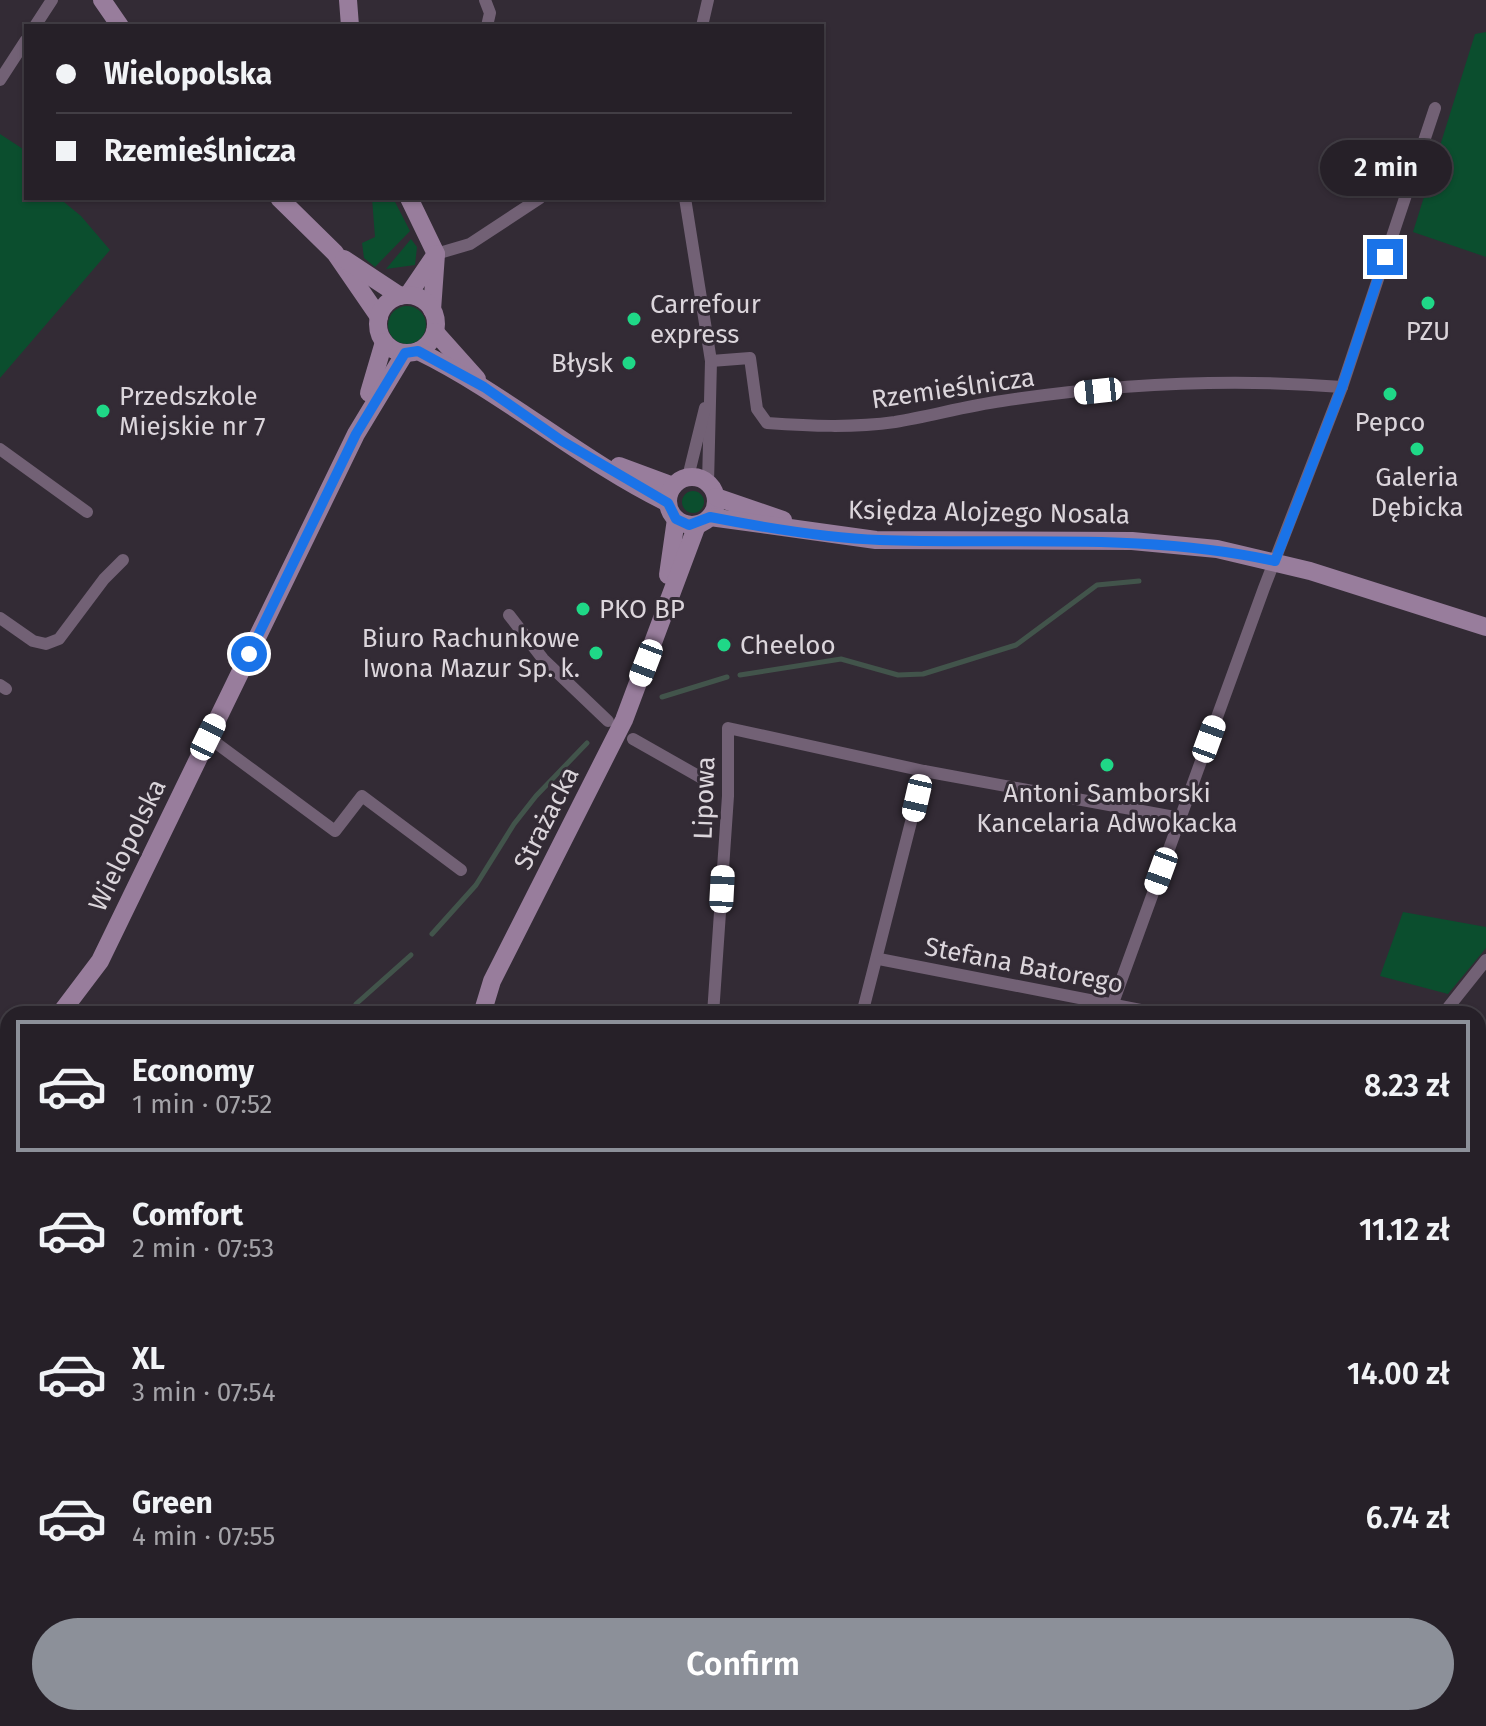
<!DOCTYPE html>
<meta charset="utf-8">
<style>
:root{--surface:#262028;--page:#322d34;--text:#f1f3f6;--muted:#a4a3a8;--line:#423e45;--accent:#8c9099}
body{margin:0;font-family:"Fira Sans",sans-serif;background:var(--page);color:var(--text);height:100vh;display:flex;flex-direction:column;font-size:30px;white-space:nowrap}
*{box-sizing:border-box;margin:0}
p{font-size:26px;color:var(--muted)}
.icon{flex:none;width:44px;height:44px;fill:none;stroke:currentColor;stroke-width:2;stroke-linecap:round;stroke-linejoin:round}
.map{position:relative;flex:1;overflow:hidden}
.drawer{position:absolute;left:0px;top:1006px;width:1486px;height:720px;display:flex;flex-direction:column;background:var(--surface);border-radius:24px 24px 0 0;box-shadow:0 2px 6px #0004,0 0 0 2px var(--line)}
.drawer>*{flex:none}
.top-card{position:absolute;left:24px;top:24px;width:800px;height:176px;border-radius:0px;box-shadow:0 2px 6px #0004,0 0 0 2px var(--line);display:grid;align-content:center;height:176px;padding:0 32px;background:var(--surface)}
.end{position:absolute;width:36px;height:36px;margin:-18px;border:10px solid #1a73e8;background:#fff;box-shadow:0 0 0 4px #fff}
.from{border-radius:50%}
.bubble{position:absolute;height:56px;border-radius:28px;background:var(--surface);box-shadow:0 2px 6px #0004,0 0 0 2px var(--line);font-size:26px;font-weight:600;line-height:56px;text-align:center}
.car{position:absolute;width:24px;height:48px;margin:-24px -12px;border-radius:10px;box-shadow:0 0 6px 2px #0007;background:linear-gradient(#fff 24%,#345 0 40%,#fff 0 76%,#345 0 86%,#fff 0)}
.top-card b{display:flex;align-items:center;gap:28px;height:76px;font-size:30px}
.top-card b+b{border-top:2px solid var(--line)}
.top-card i{width:20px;height:20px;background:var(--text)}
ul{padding:14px 0 0;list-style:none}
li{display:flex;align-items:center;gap:24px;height:132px;margin:0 16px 12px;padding:0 16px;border:4px solid transparent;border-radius:0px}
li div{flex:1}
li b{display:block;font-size:30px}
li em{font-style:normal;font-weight:600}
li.selected{border-color:var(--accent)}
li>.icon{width:72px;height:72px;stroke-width:1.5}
.action{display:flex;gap:16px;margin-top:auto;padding:16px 32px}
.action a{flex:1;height:92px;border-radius:48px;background:var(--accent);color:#fff;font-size:32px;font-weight:600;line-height:92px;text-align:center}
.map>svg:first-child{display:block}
</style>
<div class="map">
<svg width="1486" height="1726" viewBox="0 0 1486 1726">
<rect width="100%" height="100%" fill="#332b35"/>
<g fill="#0b4e2e">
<path d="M1486,32V257L1413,232L1475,34Z"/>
<path d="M0,134L26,151V198H59L81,216L110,250L0,378Z"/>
<path d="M372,198H393L410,231L375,267L364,258L362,243L375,237Z"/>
<path d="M411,239L417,247L415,265L386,269Z"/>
<circle cx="407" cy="325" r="19"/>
<circle cx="693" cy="502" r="11"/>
<path d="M1403,912L1486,927V948L1448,994L1380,976Z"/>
<path d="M1478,1373L1486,1375V1432L1478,1429Z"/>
<path d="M80,1718H171L165,1726H91Z"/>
</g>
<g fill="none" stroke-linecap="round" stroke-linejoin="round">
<g stroke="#42544b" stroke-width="5">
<path d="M740,675L841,659L898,675L923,674L1016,645L1097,585L1139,581"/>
<path d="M662,697L727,677"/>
<path d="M432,934L476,885L514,824L536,796L587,743"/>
<path d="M351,1014L356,1004L411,955"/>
<path d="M1478,1245L1486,1244"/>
<path d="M0,1420L8,1417"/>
<path d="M1183,1718L1190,1726"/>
</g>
<g stroke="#726175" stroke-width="12">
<path d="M485,0L490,13L487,26"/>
<path d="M35,26L52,0"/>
<path d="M702,26L708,0"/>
<path d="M0,80L26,40"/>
<path d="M685,198L711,361L708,483"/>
<path d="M436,254L470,244L540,198"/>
<path d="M711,361L750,358L757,409L767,423C810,426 853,428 895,422C931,416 966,406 1002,401C1114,384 1229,378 1342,387"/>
<path d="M0,449L87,512"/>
<path d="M688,477L705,408"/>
<path d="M509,615L543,659L608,721"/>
<path d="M0,618L33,641L46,644L59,639L104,579L123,560"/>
<path d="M0,685L6,689"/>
<path d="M208,737L335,831L362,796L461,870"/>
<path d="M633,739L700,777"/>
<path d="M879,959L1161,1014"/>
<path d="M713,1014L728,796V728L924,771L1180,818"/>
<path d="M862,1014L924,771"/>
<path d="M1109,1014L1264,588L1342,387L1435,108"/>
<path d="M1443,1014L1486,960"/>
<path d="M0,1308L8,1329"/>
<path d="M0,1343L8,1331"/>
<path d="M0,1684L8,1691"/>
<path d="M44,1718L55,1726"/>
<path d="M851,1718L852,1726"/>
<path d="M939,1718L955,1726"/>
<path d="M1389,1718L1396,1726"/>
<path d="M260,1726L262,1718"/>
<path d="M420,1726L423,1718"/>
<path d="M1000,1726L1001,1718"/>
</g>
<g stroke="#987d9c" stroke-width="18">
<path d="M102,0L120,26"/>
<path d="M348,0L350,26"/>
<path d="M279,198L335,253L379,317"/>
<path d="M409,198L436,254L432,310"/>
<path d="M344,259L400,296"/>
<path d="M408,295L436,254"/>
<circle cx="407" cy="324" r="29"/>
<path d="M435,332L477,379"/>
<path d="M418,351C506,394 580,460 668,503"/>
<path d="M369,393L384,342"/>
<path d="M619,466L673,486"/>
<circle cx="692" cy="501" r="24"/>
<path d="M716,497L783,520"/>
<path d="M710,517L876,540L1132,541L1217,549L1310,571L1486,627"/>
<path d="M668,575L676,519"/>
<path d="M60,1014L100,961L356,434L405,353"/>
<path d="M482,1014L492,981L624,720L697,525"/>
<path d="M0,1093L8,1083"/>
<path d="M0,1253L8,1252"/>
<path d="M1478,1633L1486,1632"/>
<path d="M182,1726L187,1718"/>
</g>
</g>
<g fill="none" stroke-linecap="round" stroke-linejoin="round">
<path stroke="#1a73e8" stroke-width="10" d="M249,654L356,434L405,353L418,351L484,387L562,441L668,503L676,519L689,525L710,517C761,527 829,538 880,540C1013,545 1144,532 1275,561L1342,387L1385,257"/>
</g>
<g fill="#1fd887" stroke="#332b35" stroke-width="3">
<circle cx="1428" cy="303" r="8"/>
<circle cx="634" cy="319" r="8"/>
<circle cx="629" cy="363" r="8"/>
<circle cx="1390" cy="394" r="8"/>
<circle cx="103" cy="411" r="8"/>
<circle cx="1417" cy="449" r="8"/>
<circle cx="583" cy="609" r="8"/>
<circle cx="724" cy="645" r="8"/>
<circle cx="596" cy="653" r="8"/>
<circle cx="1107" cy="765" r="8"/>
</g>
<g text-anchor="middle" stroke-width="6" stroke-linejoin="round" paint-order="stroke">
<g font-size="26" fill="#dbd5db" stroke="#332b35" text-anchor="start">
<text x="650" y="313">Carrefour<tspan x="650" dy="30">express</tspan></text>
<text x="1428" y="340" text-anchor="middle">PZU</text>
<text x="613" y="372" text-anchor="end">Błysk</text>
<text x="119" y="405">Przedszkole<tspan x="119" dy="30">Miejskie nr 7</tspan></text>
<text x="1390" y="431" text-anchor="middle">Pepco</text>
<text x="1417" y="486" text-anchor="middle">Galeria<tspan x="1417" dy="30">Dębicka</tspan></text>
<text x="599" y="618">PKO BP</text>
<text x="580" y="647" text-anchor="end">Biuro Rachunkowe<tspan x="580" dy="30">Iwona Mazur Sp. k.</tspan></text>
<text x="740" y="654">Cheeloo</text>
<text x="1107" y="802" text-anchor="middle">Antoni Samborski<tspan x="1107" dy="30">Kancelaria Adwokacka</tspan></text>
</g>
<g font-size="26" fill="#dbd5db" stroke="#332b35">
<text transform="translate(953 388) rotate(-8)" y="9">Rzemieślnicza</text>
<text transform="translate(989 512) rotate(1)" y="9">Księdza Alojzego Nosala</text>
<text transform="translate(704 798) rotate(-88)" y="9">Lipowa</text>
<text transform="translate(546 818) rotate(-63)" y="9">Strażacka</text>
<text transform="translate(127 845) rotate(-64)" y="9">Wielopolska</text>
<text transform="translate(1024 965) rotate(11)" y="9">Stefana Batorego</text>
</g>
</g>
</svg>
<i class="end from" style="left:249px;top:654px"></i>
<i class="end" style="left:1385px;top:257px"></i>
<div class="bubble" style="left:1320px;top:140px;width:132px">2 min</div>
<i class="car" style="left:1098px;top:391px;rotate:264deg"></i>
<i class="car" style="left:646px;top:663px;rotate:201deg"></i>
<i class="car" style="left:208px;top:737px;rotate:26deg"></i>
<i class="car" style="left:1209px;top:739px;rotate:20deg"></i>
<i class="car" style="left:917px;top:798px;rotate:193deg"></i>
<i class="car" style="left:1161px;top:871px;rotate:200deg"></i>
<i class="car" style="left:722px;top:889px;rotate:3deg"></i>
<div class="top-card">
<b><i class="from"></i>Wielopolska</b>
<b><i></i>Rzemieślnicza</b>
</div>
<section class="drawer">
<ul>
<li class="selected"><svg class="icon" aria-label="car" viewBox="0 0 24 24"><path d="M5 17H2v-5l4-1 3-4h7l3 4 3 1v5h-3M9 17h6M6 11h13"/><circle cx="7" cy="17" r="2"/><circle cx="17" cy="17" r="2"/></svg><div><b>Economy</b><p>1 min · 07:52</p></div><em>8.23 zł</em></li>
<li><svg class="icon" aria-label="car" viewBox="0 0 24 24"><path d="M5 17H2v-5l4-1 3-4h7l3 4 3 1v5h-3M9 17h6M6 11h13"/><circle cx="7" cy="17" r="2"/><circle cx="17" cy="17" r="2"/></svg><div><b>Comfort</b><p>2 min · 07:53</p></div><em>11.12 zł</em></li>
<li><svg class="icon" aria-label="car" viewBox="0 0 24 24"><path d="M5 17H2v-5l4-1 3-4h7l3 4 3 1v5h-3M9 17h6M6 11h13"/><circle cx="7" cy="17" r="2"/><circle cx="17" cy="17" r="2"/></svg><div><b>XL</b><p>3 min · 07:54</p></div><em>14.00 zł</em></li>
<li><svg class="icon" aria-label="car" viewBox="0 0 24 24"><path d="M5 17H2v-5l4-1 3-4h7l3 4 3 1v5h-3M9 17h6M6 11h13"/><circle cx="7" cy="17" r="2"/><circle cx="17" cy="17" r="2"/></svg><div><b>Green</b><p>4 min · 07:55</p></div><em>6.74 zł</em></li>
</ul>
<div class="action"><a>Confirm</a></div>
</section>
</div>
